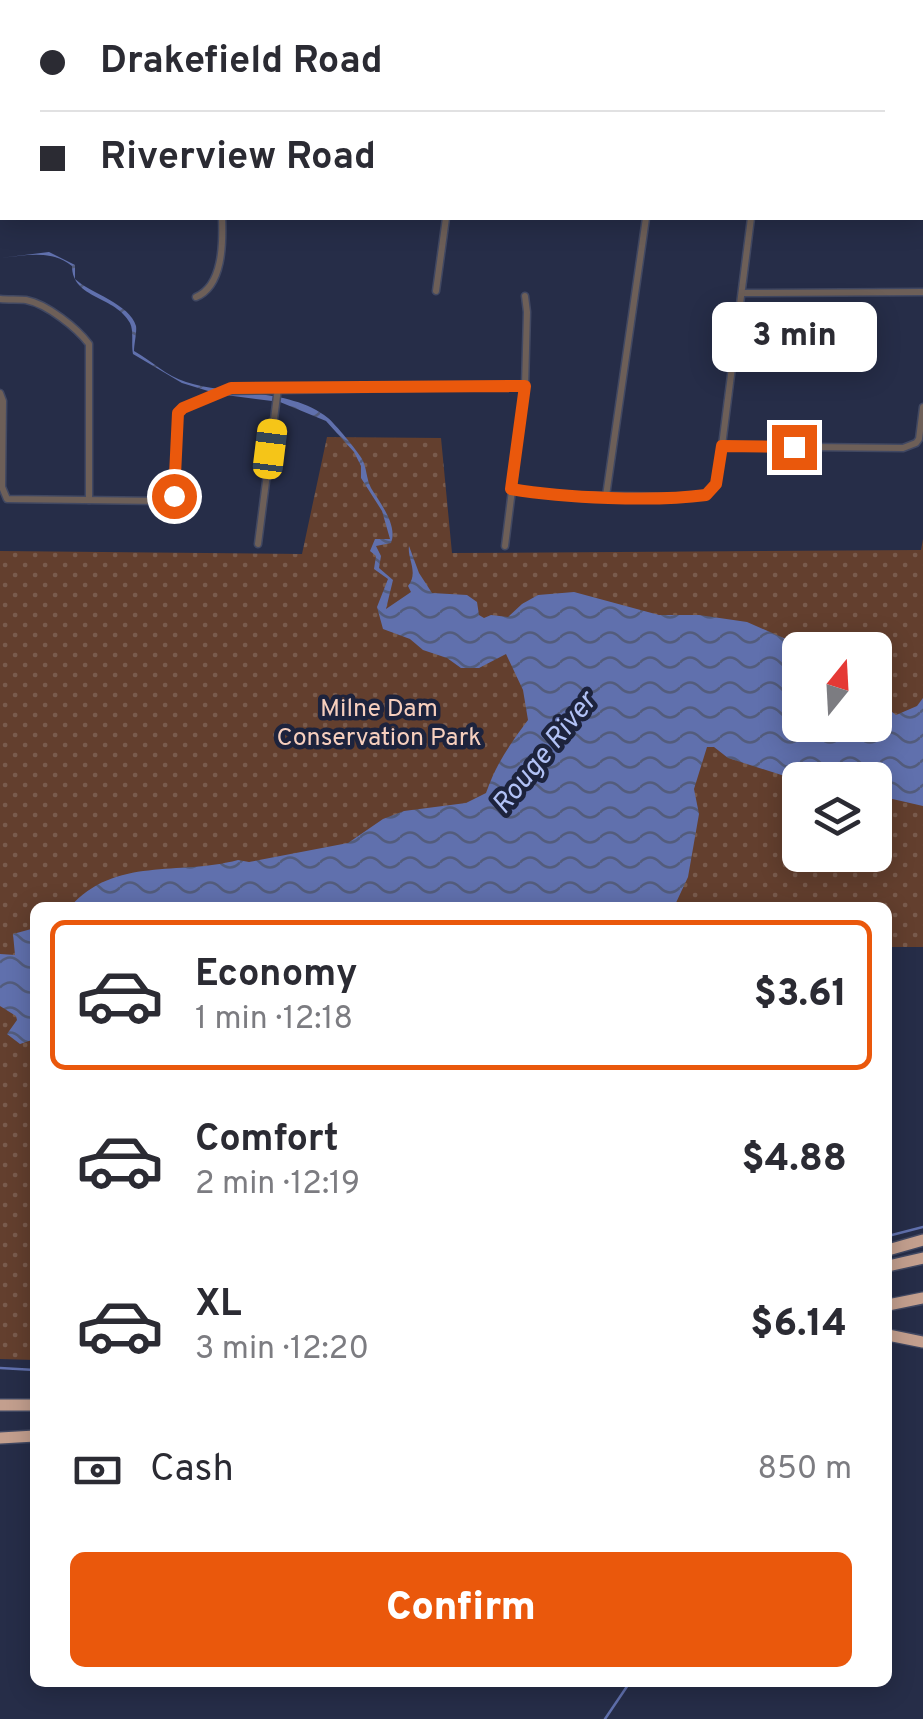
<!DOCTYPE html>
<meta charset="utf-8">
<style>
:root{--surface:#fff;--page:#f7f7f7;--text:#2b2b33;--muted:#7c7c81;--line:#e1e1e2;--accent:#ea580c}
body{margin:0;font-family:Overpass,sans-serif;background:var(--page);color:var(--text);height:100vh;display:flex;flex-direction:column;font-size:38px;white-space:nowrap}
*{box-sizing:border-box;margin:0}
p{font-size:32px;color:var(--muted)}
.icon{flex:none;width:55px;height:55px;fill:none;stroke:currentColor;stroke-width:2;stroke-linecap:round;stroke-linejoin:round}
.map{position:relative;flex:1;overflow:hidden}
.side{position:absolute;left:30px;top:902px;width:862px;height:785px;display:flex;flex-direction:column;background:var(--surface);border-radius:15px;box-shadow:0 5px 25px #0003}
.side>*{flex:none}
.top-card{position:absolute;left:0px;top:0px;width:925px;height:220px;box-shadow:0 5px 25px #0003;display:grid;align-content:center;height:220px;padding:0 40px;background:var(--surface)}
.needle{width:65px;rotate:18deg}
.buttons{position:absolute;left:782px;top:632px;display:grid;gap:20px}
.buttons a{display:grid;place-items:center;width:110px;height:110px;border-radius:15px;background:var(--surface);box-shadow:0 5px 25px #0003;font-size:50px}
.end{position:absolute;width:45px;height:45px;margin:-22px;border:12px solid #ea580c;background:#fff;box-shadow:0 0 0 5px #fff}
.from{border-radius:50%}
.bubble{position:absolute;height:70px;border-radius:15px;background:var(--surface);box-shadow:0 5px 25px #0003;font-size:32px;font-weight:800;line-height:70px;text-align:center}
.car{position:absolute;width:30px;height:60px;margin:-30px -15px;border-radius:12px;box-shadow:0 0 8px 2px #0007;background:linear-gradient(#f5c518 24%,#345 0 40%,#f5c518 0 76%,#345 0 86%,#f5c518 0)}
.top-card b{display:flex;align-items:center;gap:35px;height:95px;font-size:38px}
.top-card b+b{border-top:2px solid var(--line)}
.top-card i{width:25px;height:25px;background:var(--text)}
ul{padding:18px 0 0;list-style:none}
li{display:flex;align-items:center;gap:30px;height:150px;margin:0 20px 15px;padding:0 20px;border:5px solid transparent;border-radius:15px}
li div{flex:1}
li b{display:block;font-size:38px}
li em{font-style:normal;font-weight:800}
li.current{border-color:var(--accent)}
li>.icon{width:90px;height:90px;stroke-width:1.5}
.pay{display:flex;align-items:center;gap:25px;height:110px;padding:0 40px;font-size:38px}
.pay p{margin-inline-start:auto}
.primary-button{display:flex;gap:20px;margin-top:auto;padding:20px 40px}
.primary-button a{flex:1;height:115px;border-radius:15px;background:var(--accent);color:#fff;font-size:40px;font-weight:800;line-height:115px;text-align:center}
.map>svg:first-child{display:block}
</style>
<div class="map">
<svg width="923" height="1719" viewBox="0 0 923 1719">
<defs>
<pattern id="park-dots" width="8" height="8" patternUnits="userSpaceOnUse" patternTransform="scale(2.5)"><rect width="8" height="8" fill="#633f2e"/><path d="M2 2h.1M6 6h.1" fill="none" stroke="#795b4d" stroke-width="1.8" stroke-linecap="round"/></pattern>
<pattern id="water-waves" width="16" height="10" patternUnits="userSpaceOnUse" patternTransform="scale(2.5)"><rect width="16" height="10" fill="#6070ad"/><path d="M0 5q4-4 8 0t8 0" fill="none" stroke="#535c7c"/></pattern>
</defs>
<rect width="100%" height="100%" fill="#262d48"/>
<path fill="url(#park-dots)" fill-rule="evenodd" d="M327,437L441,438L452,553L921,550L923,539V947H888V908H35V1360L0,1359V551L302,554ZM800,650H875V725H800ZM800,780H875V855H800Z"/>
<g fill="url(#water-waves)">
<path d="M49,252L75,265V279C90,293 130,304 136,326C137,332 134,344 134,351C152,361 166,376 186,382C229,396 291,388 328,418C335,424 357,450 362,459C367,468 366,478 371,488C380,503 398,525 391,543L376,546L381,556L379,568L393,580L386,609L411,592L408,586C419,573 407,558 409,546L419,573L432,593L467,595L477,602L479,615L484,618L491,615L508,617L522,604L538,595L574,592L659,615H699L747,622L811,650H800V725H875V699L896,715L917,706L923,698V806L875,795V780L794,779L728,758L714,747H707L694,789L699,814L688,877L674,907H70C115,856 179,876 238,860L249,862L348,843L383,819L404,811L466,803L486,793C496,764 510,744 528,720L523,690L506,654L479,668H461L447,658L423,650L410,639L383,629L377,607L388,579L374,569L376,556L370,551L375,539H390L382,511L361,478V466L354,452L326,421L280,402L218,394L182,383L133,354C131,344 134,331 130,323C116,296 72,299 72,266C51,249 24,256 0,258Z"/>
<path d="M35,928V1039L20,1044L7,1034L17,1020L16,1016L0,1006V954L15,955L13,934Z"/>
</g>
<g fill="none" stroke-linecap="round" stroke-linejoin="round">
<g stroke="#6070ad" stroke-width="2.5">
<path d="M888,1236L923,1227"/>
<path d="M0,1368L35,1370"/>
<path d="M605,1719L630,1682"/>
</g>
<g stroke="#414862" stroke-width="9">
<g id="street">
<path d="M193,0V2"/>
<path d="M848,0L860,2"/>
<path d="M29,2V0"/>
<path d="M287,2V0"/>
<path d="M375,2V0"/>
<path d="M463,2V0"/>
<path d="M681,2L682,0"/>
<path d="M922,117H923"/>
<path d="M0,202H2"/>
<path d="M436,291L446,218"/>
<path d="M743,293L923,292"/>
<path d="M196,297C223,286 223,243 222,218"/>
<path d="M0,299C8,300 18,299 26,300C47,304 77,328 89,344V500"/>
<path d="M0,393L3,401L2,487L7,499L161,501L170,500L175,490L178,413L183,408L223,391L525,386"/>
<path d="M722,446L903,448L916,443L919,439L923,407"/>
<path d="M511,489L554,495L688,497C703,495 714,494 718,477L751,218"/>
<path d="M606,496L646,218"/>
<path d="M258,544L278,388"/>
<path d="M505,546L525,386L527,312L525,296"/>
</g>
</g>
<g stroke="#414862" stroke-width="12">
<g id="primary">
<path d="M0,137H2"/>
<path d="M922,139H923"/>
</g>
</g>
<g stroke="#414862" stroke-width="14">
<g id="highway">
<path d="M888,1250L923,1240"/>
<path d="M888,1266L923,1258"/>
<path d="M888,1305L923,1298"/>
<path d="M888,1335L923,1342"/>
<path d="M0,1405H35"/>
<path d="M0,1438L35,1436"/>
</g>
</g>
<use href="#street" stroke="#6d5f58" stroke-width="6"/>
<use href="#primary" stroke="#ab8d7f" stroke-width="10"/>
<use href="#highway" stroke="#c39f8e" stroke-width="11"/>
</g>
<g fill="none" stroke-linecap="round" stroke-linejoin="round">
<path stroke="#ea580c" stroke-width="12" d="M174,496L178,413L183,408L231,388L525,386L511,489C564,498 653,502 706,495L716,484L722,446L794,447"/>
</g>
<g text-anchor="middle" stroke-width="9" stroke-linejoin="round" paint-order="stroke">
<g font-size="25" fill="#f6cfbe" stroke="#1d233d">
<text x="379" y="716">Milne Dam<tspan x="379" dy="29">Conservation Park</tspan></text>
</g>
<g font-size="28" font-style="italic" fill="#b2c2f6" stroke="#1d233d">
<text transform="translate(543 752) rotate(-51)" y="10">Rouge River</text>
</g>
</g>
</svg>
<div class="buttons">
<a><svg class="needle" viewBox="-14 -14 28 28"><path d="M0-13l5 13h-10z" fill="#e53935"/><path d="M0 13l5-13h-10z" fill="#7c7c81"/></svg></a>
<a><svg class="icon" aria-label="layers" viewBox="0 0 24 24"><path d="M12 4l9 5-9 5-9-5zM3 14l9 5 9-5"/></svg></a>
</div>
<i class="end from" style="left:174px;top:496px"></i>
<i class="end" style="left:794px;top:447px"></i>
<div class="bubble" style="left:712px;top:302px;width:165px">3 min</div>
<i class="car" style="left:270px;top:449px;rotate:7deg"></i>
<div class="top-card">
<b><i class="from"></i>Drakefield Road</b>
<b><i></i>Riverview Road</b>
</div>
<section class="side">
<ul>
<li class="current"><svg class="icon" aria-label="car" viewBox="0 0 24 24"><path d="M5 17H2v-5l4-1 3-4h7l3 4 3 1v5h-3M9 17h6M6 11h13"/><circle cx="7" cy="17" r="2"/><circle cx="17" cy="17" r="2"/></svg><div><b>Economy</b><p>1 min · 12:18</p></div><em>$3.61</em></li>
<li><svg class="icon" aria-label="car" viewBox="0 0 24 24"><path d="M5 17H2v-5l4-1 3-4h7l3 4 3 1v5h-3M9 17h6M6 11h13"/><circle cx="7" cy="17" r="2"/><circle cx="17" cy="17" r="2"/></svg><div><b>Comfort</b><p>2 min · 12:19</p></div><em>$4.88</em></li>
<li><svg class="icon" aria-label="car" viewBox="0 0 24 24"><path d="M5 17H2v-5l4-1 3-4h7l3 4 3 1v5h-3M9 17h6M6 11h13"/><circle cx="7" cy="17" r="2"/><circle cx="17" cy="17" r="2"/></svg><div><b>XL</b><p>3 min · 12:20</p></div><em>$6.14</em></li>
</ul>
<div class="pay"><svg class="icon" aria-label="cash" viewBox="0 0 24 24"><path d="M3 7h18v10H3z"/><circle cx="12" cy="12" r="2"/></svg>Cash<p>850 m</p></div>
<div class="primary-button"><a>Confirm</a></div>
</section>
</div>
